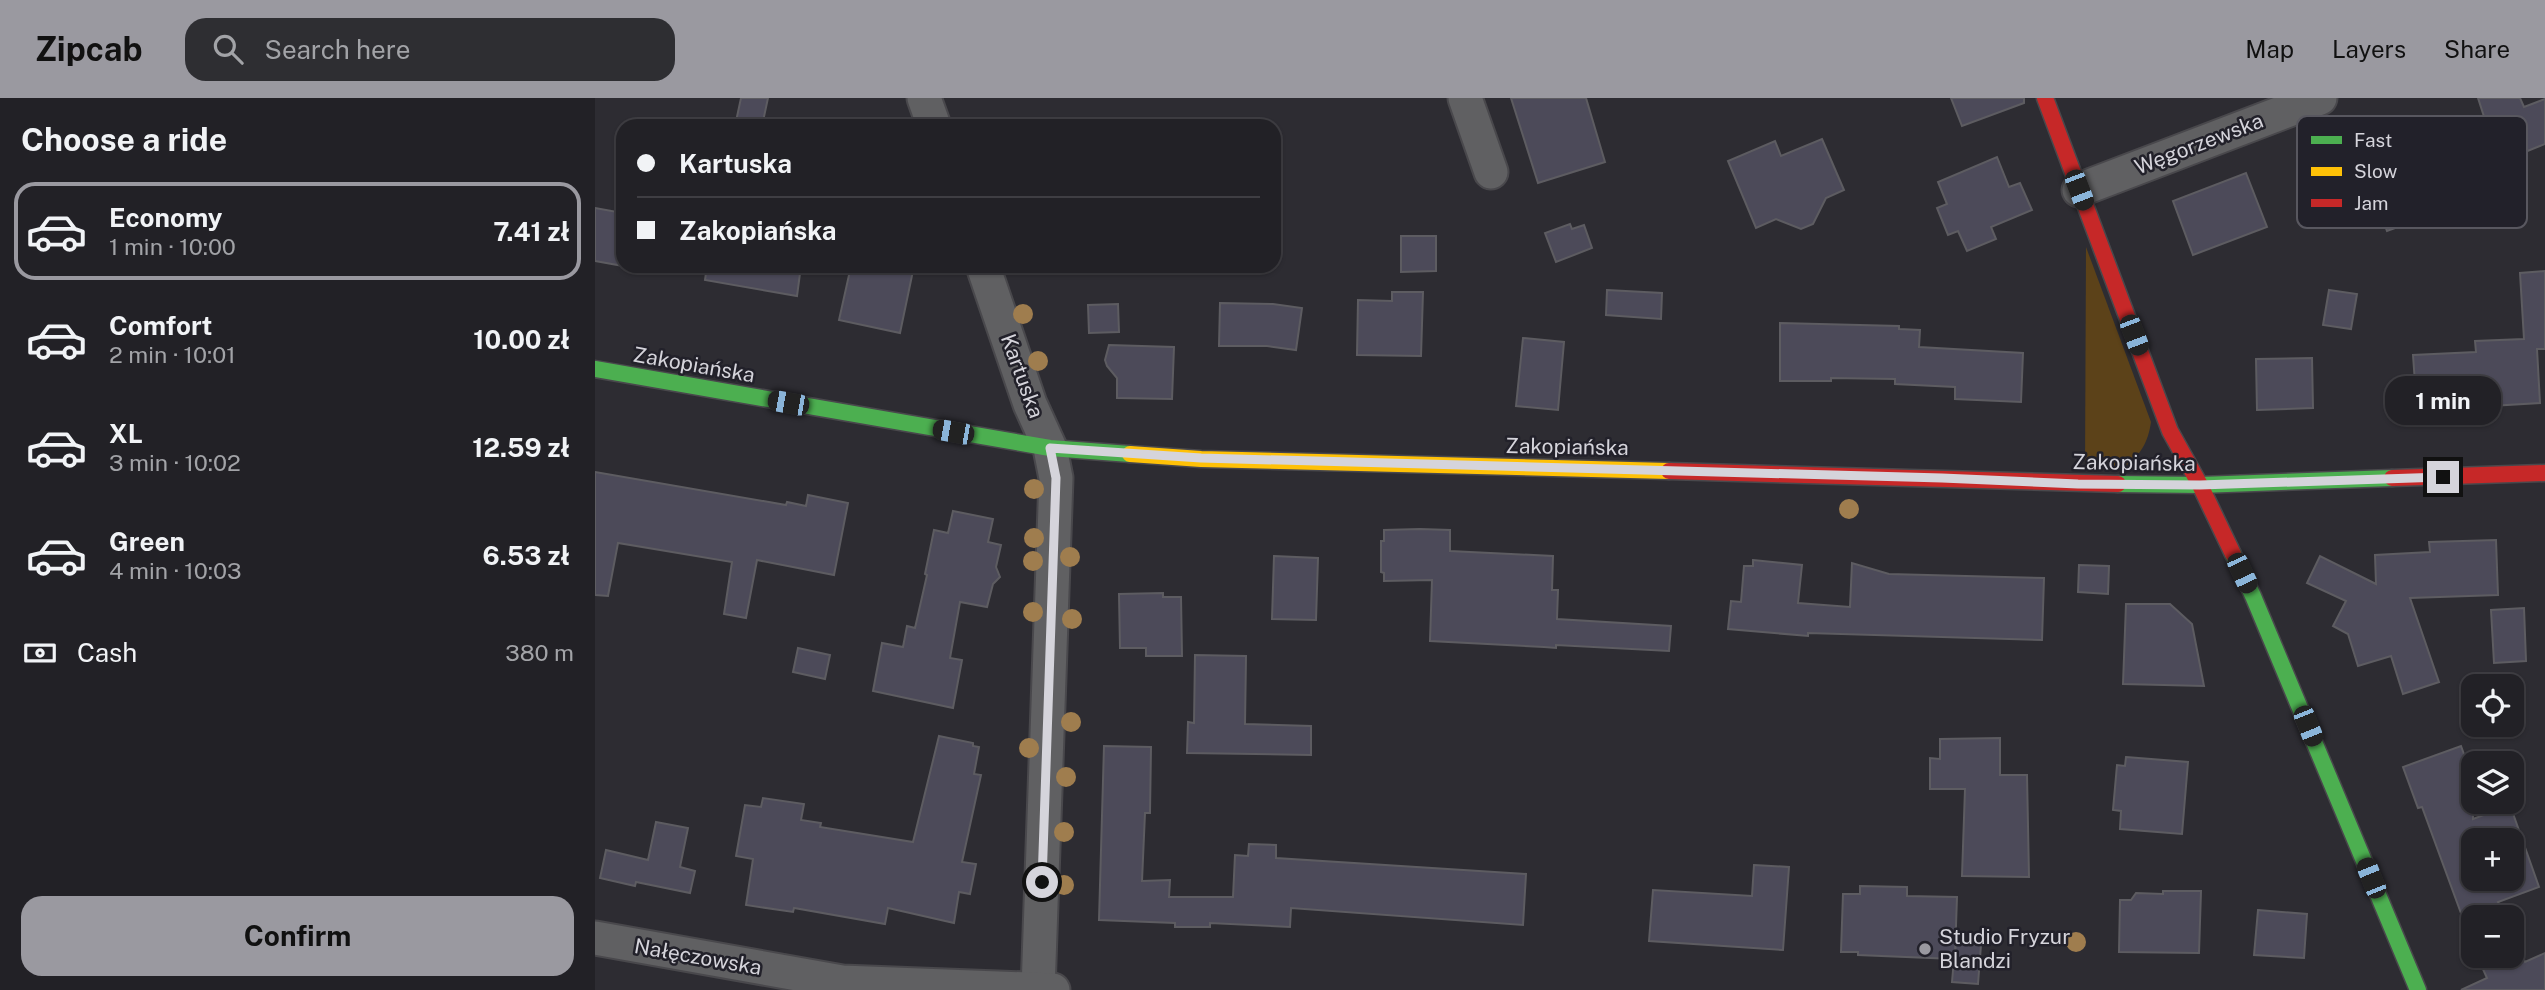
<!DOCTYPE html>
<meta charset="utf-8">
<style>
:root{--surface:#222126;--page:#2e2e32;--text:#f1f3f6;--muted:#a2a3a7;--line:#3f3e43;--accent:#9a99a0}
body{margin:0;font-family:"Public Sans",sans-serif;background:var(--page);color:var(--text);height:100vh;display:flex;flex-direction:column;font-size:26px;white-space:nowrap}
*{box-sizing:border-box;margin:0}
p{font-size:23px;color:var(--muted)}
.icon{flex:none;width:38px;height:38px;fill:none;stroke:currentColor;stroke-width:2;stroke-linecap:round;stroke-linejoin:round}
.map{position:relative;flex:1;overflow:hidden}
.sheet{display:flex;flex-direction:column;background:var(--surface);width:595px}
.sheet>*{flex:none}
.guide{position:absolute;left:21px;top:21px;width:665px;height:154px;border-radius:21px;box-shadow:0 2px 5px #0004,0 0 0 2px var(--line);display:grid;align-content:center;height:154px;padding:0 21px;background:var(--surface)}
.controls{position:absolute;left:1866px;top:576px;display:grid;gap:14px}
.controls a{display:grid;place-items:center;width:63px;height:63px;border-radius:14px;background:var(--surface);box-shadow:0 2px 5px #0004,0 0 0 2px var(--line);font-size:35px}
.end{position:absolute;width:32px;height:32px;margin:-16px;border:9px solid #d5d4db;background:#111;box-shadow:0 0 0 4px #111}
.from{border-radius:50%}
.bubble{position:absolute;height:49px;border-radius:21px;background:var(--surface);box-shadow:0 2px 5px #0004,0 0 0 2px var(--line);font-size:23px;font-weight:700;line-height:49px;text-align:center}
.car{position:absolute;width:21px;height:42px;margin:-21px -10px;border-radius:9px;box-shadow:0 0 5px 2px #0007;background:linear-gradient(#222 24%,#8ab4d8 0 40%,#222 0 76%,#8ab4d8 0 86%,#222 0)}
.guide b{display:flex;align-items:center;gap:24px;height:66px;font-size:26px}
.guide b+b{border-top:2px solid var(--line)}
.guide i{width:18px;height:18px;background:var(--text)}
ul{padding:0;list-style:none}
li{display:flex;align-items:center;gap:21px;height:98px;margin:0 14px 10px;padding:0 7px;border:4px solid transparent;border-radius:21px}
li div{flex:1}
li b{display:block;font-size:26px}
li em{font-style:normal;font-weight:700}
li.selected{border-color:var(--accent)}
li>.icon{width:63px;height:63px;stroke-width:1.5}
h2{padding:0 21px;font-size:32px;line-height:84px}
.pay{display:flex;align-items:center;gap:18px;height:77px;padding:0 21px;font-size:26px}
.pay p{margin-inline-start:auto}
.cta{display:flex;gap:14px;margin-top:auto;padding:14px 21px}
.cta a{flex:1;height:80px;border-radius:21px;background:var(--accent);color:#111;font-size:28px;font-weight:700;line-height:80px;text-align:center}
header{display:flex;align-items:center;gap:42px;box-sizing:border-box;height:98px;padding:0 35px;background:var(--accent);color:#111}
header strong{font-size:33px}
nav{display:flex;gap:38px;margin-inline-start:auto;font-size:24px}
.search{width:490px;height:63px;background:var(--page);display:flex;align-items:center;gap:18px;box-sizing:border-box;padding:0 24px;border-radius:21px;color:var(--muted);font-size:26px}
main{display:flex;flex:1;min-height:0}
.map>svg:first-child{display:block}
</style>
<header>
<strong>Zipcab</strong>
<div class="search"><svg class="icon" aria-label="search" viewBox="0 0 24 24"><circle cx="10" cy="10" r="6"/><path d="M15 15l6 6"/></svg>Search here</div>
<nav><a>Map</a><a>Layers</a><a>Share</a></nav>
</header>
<main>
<section class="sheet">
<h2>Choose a ride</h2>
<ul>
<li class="selected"><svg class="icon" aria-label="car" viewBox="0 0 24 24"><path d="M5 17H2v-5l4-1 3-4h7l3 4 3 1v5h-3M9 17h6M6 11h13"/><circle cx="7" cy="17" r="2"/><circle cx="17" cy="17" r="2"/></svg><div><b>Economy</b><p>1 min · 10:00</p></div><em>7.41 zł</em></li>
<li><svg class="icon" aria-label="car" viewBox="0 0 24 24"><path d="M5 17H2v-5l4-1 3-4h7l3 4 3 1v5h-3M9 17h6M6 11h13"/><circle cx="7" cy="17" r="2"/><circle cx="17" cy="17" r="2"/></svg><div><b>Comfort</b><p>2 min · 10:01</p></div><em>10.00 zł</em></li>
<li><svg class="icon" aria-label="car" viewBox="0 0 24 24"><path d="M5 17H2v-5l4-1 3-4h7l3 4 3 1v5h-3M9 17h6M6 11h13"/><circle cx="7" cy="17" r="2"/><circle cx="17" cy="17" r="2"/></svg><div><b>XL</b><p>3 min · 10:02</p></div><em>12.59 zł</em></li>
<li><svg class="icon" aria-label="car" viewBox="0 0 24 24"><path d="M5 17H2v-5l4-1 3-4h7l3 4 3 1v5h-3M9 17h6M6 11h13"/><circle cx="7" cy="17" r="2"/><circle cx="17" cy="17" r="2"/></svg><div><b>Green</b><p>4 min · 10:03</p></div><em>6.53 zł</em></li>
</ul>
<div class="pay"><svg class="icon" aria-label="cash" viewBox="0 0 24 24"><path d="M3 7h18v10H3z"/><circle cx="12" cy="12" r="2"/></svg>Cash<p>380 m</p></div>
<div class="cta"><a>Confirm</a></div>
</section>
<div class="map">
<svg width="1950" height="892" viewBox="0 0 1950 892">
<rect width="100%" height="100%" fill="#2d2c32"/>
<path fill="#5c4219" d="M1491,149L1556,324C1553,345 1545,358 1527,371L1490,372Z"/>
<g fill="#4c4a59" stroke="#5d5c61" stroke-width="2" fill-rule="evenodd">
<path d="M146,0H173L167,28H140Z"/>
<path d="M916,0H991L1010,64L943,85Z"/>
<path d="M1356,0H1429V5L1367,28Z"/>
<path d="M1883,0H1925L1929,9L1950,1V46L1920,58V60L1823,96L1831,119L1792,133L1767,65L1807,51L1810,58L1892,28Z"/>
<path d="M1227,41L1249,92L1231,100L1218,126L1206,131L1181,121L1161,130L1133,63L1180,43L1186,58Z"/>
<path d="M1402,59L1414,89L1425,85L1437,112L1396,129L1401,141L1372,153L1363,133L1353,137L1342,110L1352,106L1343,84Z"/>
<path d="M1651,75L1672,129L1598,157L1578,103Z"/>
<path d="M0,110L28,115V168L0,163Z"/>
<path d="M975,126L977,131L989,127L997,150L961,164L950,135Z"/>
<path d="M806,138H841V173L806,174Z"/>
<path d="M112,168H206L202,198L110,182Z"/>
<path d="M256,168H319L305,235L244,222Z"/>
<path d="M1950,173V251H1942L1945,305L1862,310L1863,315L1825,316L1824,285H1820L1818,257L1881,254L1880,243L1929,241L1925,175Z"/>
<path d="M1012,192L1067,195L1066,221L1011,217Z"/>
<path d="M1734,192L1762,196L1756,231L1728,227Z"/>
<path d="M797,194H828L826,258L762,257L763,202L797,203Z"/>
<path d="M625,205L678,206L707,210L701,252L672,248H624Z"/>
<path d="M523,206L524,234L494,235L493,207Z"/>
<path d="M1185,225L1304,228V231L1325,232L1324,249L1428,255L1426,304L1360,301V289L1300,286V281L1236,280V283H1185Z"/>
<path d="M928,240L969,244L963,312L921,308Z"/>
<path d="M514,247L579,249L577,301L522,300V280L512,268L510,262Z"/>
<path d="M1717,260L1718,310L1662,312L1661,261Z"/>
<path d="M0,374L191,407L192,404L211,408L213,397L253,405L239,477L162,462L151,520L129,516L137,464L23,445L13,498L0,497Z"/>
<path d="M358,413L398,421L393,444L406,447L401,469L405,479L398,486L392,509L365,504L355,560L367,562L358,610L278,593L287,545L308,549L312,528L320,530L332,477L330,476L339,432L353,435Z"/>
<path d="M825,431L855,432V453L958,458L957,492H963L962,521L1076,528L1074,553L961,547V550L949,549L835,543L837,482L789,483V475L786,474V443H789V432Z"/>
<path d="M1901,442L1903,497L1815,500L1844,584L1808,596L1796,558L1763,568L1753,536L1738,528L1751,503L1712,485L1725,458L1781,486L1780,457L1835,454L1834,444Z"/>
<path d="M679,458L723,460L721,522L677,521Z"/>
<path d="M1158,462L1207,467L1203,505L1255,509L1257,465L1294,476L1449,480L1447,542L1213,535V538L1133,531L1136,503L1146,504L1149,468H1158Z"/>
<path d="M1484,467L1514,468L1513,496L1483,494Z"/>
<path d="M568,495V499H586L587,558H551V550H525L524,496Z"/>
<path d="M1531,506H1575L1597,526L1609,588L1528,586Z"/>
<path d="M1929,510L1931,563L1899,565L1896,512Z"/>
<path d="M203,550L235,557L230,581L198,574Z"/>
<path d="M600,557L651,558L650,626L716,628V657L592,655L593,624L599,625Z"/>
<path d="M344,638L378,645V648L384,649L379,676L386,677L367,764L381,766L375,796L364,794L359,825L293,810L290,826L199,810L198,814L151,807L158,761L141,758L150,707L166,709L168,700L209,706L206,722L226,725L225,729L318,744Z"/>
<path d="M1405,640V677H1432L1434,779L1367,778L1370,691H1335V660L1345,661V641Z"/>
<path d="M509,648L556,649L555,715H550L547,783L575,782L574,799H638L640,757L653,758L654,746L681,747V760L931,776L928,827L696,810L695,829L615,825V829H580V825L504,822Z"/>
<path d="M1866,648L1878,681V721L1915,707L1944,789L1903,804L1910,819H1878V848L1827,709L1823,710L1808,669ZM1878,742H1916V780H1878Z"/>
<path d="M1531,659L1593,664L1587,736L1525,731L1526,713L1518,712L1522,667L1530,668Z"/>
<path d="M61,724L93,730L85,769L100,773L95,795L41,784L40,788L5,780L11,752L53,762Z"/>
<path d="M1159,767L1194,769L1188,852L1054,843L1058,792L1157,798Z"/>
<path d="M1265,788L1312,789V798L1362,799L1360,856L1361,845L1386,847L1383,886L1357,884L1359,861L1263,857V854H1246L1248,796H1265Z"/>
<path d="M1568,793H1606L1604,855L1524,854L1525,802H1536L1541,795L1568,796Z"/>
<path d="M1663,812L1712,816L1709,860L1659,857Z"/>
<path d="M1916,833L1930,864L1950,855V892H1866L1892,880L1882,858H1916Z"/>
</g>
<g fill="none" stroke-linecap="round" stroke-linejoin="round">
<g stroke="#49484c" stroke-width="37">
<g id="street">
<path d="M329,0L339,28"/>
<path d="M870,0L896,74"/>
<path d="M1484,92L1725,0"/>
<path d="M388,168L435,306L455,350L461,380L443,892"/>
<path d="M0,840L247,884L458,892"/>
</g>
</g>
<g stroke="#49484c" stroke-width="19">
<g id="fast">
<path d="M0,271L455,350L535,356"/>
<path d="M1523,386L1605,387L1797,380"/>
<path d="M1638,456L1658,498L1823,892"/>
</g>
</g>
<g stroke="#49484c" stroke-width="19">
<path id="slow" d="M535,356L606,361L1074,373"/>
</g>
<g stroke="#49484c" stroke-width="19">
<g id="jam">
<path d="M1450,0L1575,333L1605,387L1638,456"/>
<path d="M1074,373L1523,386"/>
<path d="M1797,380L1950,375"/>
</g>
</g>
<use href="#street" stroke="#606062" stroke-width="33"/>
<use href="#fast" stroke="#4caf50" stroke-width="16"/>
<use href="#slow" stroke="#ffc107" stroke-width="16"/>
<use href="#jam" stroke="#c62828" stroke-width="16"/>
</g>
<g fill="#9f7d4e">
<circle cx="428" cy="216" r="10"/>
<circle cx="443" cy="263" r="10"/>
<circle cx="439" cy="391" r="10"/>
<circle cx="1254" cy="411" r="10"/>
<circle cx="439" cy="440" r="10"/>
<circle cx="475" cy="459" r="10"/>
<circle cx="438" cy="463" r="10"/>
<circle cx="438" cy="514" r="10"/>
<circle cx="477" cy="521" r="10"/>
<circle cx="476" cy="624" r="10"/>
<circle cx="434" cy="650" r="10"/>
<circle cx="471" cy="679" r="10"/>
<circle cx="469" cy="734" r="10"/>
<circle cx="469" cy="787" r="10"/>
<circle cx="1481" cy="844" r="10"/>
</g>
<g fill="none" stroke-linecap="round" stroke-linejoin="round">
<path stroke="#d5d4db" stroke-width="9" d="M447,784L461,380L455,350L606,360L1347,380L1483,386L1605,387L1848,379"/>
</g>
<circle fill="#9a99a0" stroke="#22212a" stroke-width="2.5" cx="1330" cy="851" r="7"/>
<g text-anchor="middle" stroke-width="5" stroke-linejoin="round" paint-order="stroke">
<g font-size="21" fill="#d5d4db" stroke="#22212a">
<text transform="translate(1604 46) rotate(-21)" y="7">Węgorzewska</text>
<text transform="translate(99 267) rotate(10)" y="7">Zakopiańska</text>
<text transform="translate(427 278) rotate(70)" y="7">Kartuska</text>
<text transform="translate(972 349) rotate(1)" y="7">Zakopiańska</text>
<text transform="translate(1539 365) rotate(1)" y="7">Zakopiańska</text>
<text transform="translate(103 859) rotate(10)" y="7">Nałęczowska</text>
</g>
<g font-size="21" fill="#d5d4db" stroke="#22212a" text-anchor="start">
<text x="1344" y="846">Studio Fryzur<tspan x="1344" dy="24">Blandzi</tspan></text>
</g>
</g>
<rect x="1702" y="18" width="230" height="112" rx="10" fill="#22212a" stroke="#58575f" stroke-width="2"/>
<rect x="1716" y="38" width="31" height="8" fill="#4caf50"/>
<rect x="1716" y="69" width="31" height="9" fill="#ffc107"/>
<rect x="1716" y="101" width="31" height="8" fill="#c62828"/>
<g font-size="19" fill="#d5d4db">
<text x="1759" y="49">Fast</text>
<text x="1759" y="80">Slow</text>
<text x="1759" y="112">Jam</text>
</g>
</svg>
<div class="controls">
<a><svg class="icon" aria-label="locate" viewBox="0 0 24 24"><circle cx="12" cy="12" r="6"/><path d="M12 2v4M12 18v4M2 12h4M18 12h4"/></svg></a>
<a><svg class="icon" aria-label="layers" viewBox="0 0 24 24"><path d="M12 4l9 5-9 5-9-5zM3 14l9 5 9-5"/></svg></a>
<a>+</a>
<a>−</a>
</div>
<i class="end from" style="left:447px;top:784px"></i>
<i class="end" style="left:1848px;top:379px"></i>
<div class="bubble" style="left:1790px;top:278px;width:116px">1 min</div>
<i class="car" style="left:1484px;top:92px;rotate:159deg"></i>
<i class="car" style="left:1539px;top:237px;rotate:159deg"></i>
<i class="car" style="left:193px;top:305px;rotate:280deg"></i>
<i class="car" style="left:358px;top:334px;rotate:280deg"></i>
<i class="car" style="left:1647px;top:475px;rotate:155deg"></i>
<i class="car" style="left:1713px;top:628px;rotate:158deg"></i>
<i class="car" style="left:1776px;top:780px;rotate:338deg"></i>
<div class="guide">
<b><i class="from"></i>Kartuska</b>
<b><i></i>Zakopiańska</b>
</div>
</div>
</main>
